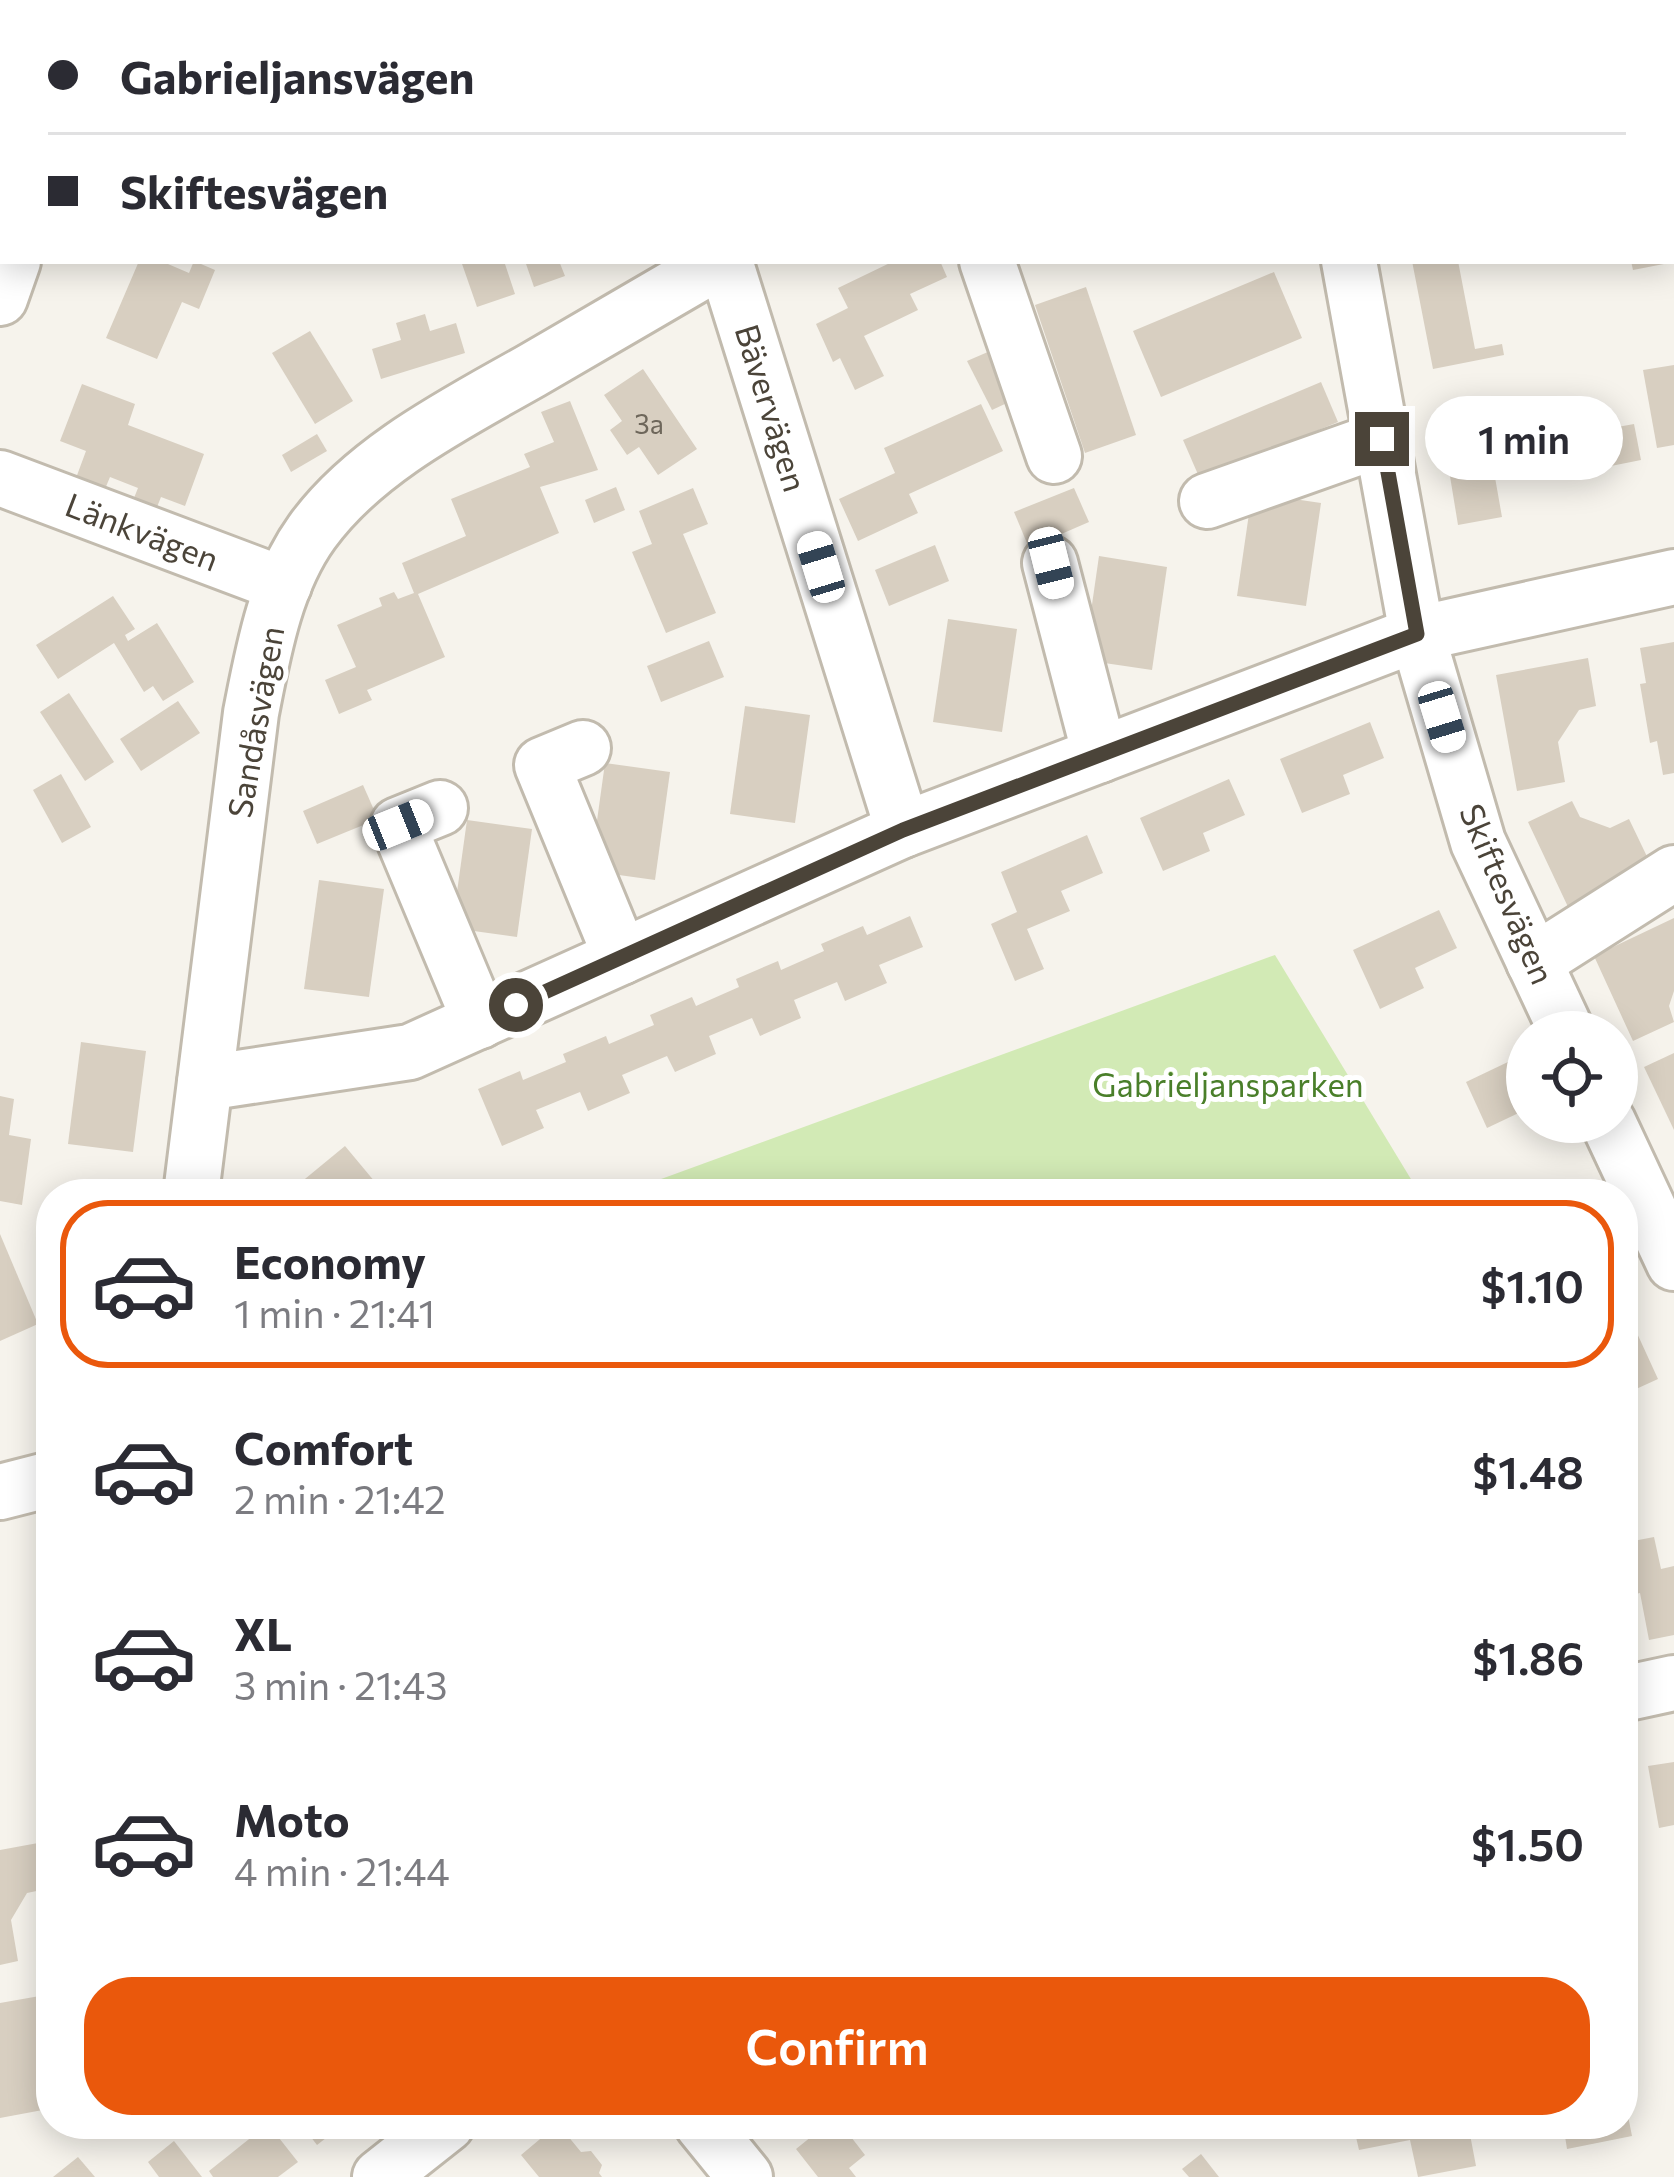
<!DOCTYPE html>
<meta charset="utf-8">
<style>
:root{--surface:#fff;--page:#f2f2f3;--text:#2b2b33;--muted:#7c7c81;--line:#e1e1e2;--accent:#ea580c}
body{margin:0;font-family:Commissioner,sans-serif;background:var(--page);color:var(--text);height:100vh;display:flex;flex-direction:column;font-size:45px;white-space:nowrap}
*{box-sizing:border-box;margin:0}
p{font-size:39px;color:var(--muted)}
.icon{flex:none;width:66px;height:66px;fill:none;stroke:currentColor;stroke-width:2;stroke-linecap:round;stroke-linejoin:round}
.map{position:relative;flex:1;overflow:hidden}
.sheet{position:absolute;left:36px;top:1179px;width:1602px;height:960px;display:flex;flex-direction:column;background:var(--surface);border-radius:48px;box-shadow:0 6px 30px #0003}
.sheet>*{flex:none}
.top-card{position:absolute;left:0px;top:0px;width:1674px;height:264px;box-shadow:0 6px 30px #0003;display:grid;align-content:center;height:264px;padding:0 48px;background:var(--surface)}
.buttons{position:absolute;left:1506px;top:1011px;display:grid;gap:24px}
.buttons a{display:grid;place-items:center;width:132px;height:132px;border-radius:50%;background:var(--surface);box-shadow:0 6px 30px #0003;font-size:60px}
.end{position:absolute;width:54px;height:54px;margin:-27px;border:15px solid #4b4439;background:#fff;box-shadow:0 0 0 6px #fff}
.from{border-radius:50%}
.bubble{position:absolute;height:84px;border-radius:42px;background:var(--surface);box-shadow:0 6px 30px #0003;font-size:39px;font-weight:600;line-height:84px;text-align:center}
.car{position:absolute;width:36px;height:72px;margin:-36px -18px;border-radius:15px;box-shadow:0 0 9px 3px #0007;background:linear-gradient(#fff 24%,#345 0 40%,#fff 0 76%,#345 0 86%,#fff 0)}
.top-card b{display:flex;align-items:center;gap:42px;height:114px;font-size:45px}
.top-card b+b{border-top:3px solid var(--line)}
.top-card i{width:30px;height:30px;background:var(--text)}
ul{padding:21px 0 0;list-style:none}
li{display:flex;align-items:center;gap:36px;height:168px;margin:0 24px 18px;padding:0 24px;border:6px solid transparent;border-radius:48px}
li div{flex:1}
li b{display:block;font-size:45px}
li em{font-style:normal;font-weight:600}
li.selected{border-color:var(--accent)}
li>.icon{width:108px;height:108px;stroke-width:1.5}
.button{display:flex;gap:24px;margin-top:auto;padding:24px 48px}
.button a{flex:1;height:138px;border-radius:48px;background:var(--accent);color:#fff;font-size:48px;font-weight:600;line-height:138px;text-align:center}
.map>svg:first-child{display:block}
</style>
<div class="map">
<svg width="1674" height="2177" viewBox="0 0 1674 2177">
<rect width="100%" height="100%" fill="#f6f3ec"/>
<path fill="#d2eab5" d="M1275,955L1420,1194H620Z"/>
<g fill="#d8cfc1">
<path d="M139,261H161L189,273L194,261L215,270L199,309L182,302L157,359L106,338Z"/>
<path d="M461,261H504L515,294L477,307Z"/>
<path d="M525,261H559L565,276L534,287Z"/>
<path d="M894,261H940L947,277L910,294L918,310L864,336L884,376L855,390L840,358L833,362L816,324L848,308L838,288Z"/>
<path d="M1412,261H1458L1475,349L1502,344L1504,355L1433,369Z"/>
<path d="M1631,261H1669V263L1633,270Z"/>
<path d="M1274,272L1302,338L1161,397L1133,331Z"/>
<path d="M1086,287L1136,435L1085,453L1035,305Z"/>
<path d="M425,314L430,331L456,323L465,353L381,379L372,349L401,340L396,323Z"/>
<path d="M310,331L353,401L315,424L272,353Z"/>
<path d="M1004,345L1007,403L992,410L967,361Z"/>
<path d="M1674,365V445L1657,448L1643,370Z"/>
<path d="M643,369L697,449L658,475L639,447L627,455L610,430L622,421L604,395Z"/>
<path d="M1321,382L1338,422L1200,479L1183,440Z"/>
<path d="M82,384L135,404L128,425L204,454L185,506L161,497L157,507L134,498L138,488L110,477L105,489L76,478L86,451L60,441Z"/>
<path d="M570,401L598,470L540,487L559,533L418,594L445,657L367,690L372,700L339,714L325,680L356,667L337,625L382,606L379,598L394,592L398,599L414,593L402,563L466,536L451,499L530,467L524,454L554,442L541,412Z"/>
<path d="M981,404L1003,451L909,494L918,513L858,541L839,499L895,473L884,448Z"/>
<path d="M1496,416L1502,447L1490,449L1502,517L1458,525L1446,452H1450L1446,424Z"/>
<path d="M1634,424L1641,460L1596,469L1590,432Z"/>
<path d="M317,434L327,451L291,472L282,455Z"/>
<path d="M616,487L625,510L594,523L585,500Z"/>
<path d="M693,488L708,524L683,534L716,613L666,633L632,552L652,544L639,511Z"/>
<path d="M1074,488L1089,522L1029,548L1014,512Z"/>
<path d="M1252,493L1321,503L1306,606L1237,596Z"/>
<path d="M935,545L949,581L889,606L875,570Z"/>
<path d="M1099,556L1167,567L1152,670L1084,660Z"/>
<path d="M113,596L135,629L125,635L128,641L157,623L194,682L163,701L153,686L144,692L114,643L58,679L36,645Z"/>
<path d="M948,619L1017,629L1002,732L933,722Z"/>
<path d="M709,641L724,677L661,702L647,666Z"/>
<path d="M1674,642V773L1663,775L1657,741L1650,743L1640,684L1646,683L1640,648Z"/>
<path d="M1588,658L1596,706L1579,710L1558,742L1565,782L1517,791L1496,675Z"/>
<path d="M69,693L114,762L85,781L40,712Z"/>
<path d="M178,701L200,733L141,771L120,739Z"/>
<path d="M745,706L810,715L795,823L730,814Z"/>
<path d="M1370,722L1384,758L1343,775L1350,794L1302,813L1280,759Z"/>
<path d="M605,763L670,772L655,880L590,871Z"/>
<path d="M61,774L91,827L62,843L33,790Z"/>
<path d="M1229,779L1245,815L1203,833L1210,851L1163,871L1140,818Z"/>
<path d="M363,785L378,819L317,844L303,811Z"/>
<path d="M1572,801L1580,817L1610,828L1629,819L1653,869L1569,909L1528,822Z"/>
<path d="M467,820L532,829L517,937L452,928Z"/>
<path d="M1087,835L1103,873L1061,891L1070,911L1027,929L1044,969L1015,981L991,924L1017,912L1001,872Z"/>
<path d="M319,880L384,889L369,997L304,989Z"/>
<path d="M1439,910L1457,948L1415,968L1424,988L1380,1009L1353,950Z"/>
<path d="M910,916L923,947L879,965L887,983L845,1001L837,982L794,1000L801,1018L760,1036L752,1018L709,1036L716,1054L675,1072L667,1056L622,1075L630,1093L588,1111L580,1092L536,1110L544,1128L502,1146L478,1089L520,1071L523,1080L566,1062L563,1054L606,1036L609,1044L654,1025L650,1015L692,997L696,1006L739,987L736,979L778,961L781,970L824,951L821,944L863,926L867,935Z"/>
<path d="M1674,918V991L1669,1006L1674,1022L1633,1041L1594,956Z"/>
<path d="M81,1042L146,1051L133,1152L68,1144Z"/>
<path d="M1674,1053V1130L1644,1067Z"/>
<path d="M1510,1061L1527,1097V1109L1487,1128L1466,1082Z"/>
<path d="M0,1096L14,1099L9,1135L31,1139L22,1205L0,1201Z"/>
<path d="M345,1146L385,1194H299L294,1188Z"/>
<path d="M0,1234L38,1324L0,1341Z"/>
<path d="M1623,1321L1629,1335L1636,1331L1658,1379L1623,1395Z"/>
<path d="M1654,1537L1661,1569L1674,1566V1635L1649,1640L1640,1593L1623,1597V1543Z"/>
<path d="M1674,1762V1825L1659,1828L1648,1766Z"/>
<path d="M38,1843L46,1889L27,1893L11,1920L18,1961L0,1965V1850Z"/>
<path d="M51,1994V2050L40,2068L48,2109L0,2118V2003Z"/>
<path d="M1625,2101L1632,2136L1567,2149L1564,2130L1524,2137L1522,2124H1623Z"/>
<path d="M268,2124L298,2162L278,2177H213L209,2171Z"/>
<path d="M301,2124H337L340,2127L317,2145Z"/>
<path d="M558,2124L581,2152L591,2151L602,2165L599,2173L602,2177H539L521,2155Z"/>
<path d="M827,2124H841L865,2155L849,2168L856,2177H818L796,2149Z"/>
<path d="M1353,2124H1468L1476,2166L1418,2177L1410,2140L1359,2150Z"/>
<path d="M174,2141L202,2177H159L148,2162Z"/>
<path d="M1201,2154L1219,2177H1189L1182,2169Z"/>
<path d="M78,2157L95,2177H53Z"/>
</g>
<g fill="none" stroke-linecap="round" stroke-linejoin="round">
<g stroke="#c2bbae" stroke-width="60">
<g id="minor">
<path d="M1301,0L1302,3"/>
<path d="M53,3V0"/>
<path d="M725,261L903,830"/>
<path d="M987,261L1054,456"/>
<path d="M1349,261L1417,634L1478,842L1567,1032"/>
<path d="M0,298L13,261"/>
<path d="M0,478L284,585"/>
<path d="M1207,501L1382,439"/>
<path d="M1050,563L1100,755"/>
<path d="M583,748L542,765L621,957"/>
<path d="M440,808L398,825L480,1021"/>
<path d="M1534,962L1674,873"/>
<path d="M205,1083L410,1052L903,830L1417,634L1674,577"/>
<path d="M1608,1122L1674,1263"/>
<path d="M191,1194L251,713C263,652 275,583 312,532C364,460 455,414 531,371C594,334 657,298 720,261"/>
<path d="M0,1492L51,1479"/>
<path d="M1623,1694L1674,1683"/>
<path d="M702,2124L745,2177"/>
<path d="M380,2177L447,2124"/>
</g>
</g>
<use href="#minor" stroke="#fff" stroke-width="54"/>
</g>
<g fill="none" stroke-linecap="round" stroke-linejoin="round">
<path stroke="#4b4439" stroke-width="15" d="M516,1005L903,830L1417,634L1382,439"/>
</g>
<g text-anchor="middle" stroke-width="10" stroke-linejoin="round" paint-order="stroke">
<g font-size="27" fill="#6e675b">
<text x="649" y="434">3a</text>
</g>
<g font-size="33" fill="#4b4439" stroke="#fff">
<text transform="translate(771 408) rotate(73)" y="12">Bävervägen</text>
<text transform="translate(142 532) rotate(21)" y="12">Länkvägen</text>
<text transform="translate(256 722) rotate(-80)" y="12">Sandåsvägen</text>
<text transform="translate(1507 894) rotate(67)" y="12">Skiftesvägen</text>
</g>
<g font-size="33" fill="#4a7f2a" stroke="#fff">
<text x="1228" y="1097">Gabrieljansparken</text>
</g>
</g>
</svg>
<div class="buttons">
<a><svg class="icon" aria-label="locate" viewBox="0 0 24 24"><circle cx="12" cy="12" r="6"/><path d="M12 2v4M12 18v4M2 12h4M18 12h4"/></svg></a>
</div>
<i class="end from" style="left:516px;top:1005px"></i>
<i class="end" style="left:1382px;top:439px"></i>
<div class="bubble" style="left:1425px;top:396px;width:198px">1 min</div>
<i class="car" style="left:1051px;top:563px;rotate:166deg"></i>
<i class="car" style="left:821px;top:567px;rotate:343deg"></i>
<i class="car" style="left:1442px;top:717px;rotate:163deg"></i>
<i class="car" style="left:398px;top:825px;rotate:68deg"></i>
<div class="top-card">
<b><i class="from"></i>Gabrieljansvägen</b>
<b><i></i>Skiftesvägen</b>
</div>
<section class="sheet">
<ul>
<li class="selected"><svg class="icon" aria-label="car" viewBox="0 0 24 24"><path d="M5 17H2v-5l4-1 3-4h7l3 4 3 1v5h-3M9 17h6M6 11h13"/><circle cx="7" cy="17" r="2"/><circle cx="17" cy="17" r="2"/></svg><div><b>Economy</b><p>1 min · 21:41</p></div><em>$1.10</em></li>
<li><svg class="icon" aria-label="car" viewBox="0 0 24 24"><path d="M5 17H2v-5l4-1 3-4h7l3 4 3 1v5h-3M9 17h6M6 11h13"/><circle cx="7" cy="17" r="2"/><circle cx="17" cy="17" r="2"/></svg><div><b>Comfort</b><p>2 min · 21:42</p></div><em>$1.48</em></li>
<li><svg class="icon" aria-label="car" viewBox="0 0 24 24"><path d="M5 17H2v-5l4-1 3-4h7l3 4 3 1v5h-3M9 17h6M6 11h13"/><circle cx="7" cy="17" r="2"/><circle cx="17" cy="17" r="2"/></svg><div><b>XL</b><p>3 min · 21:43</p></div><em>$1.86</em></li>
<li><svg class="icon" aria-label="car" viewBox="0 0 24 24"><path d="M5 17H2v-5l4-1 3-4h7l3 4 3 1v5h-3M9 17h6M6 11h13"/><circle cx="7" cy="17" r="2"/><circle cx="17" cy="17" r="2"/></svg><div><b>Moto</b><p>4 min · 21:44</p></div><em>$1.50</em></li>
</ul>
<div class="button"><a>Confirm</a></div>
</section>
</div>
